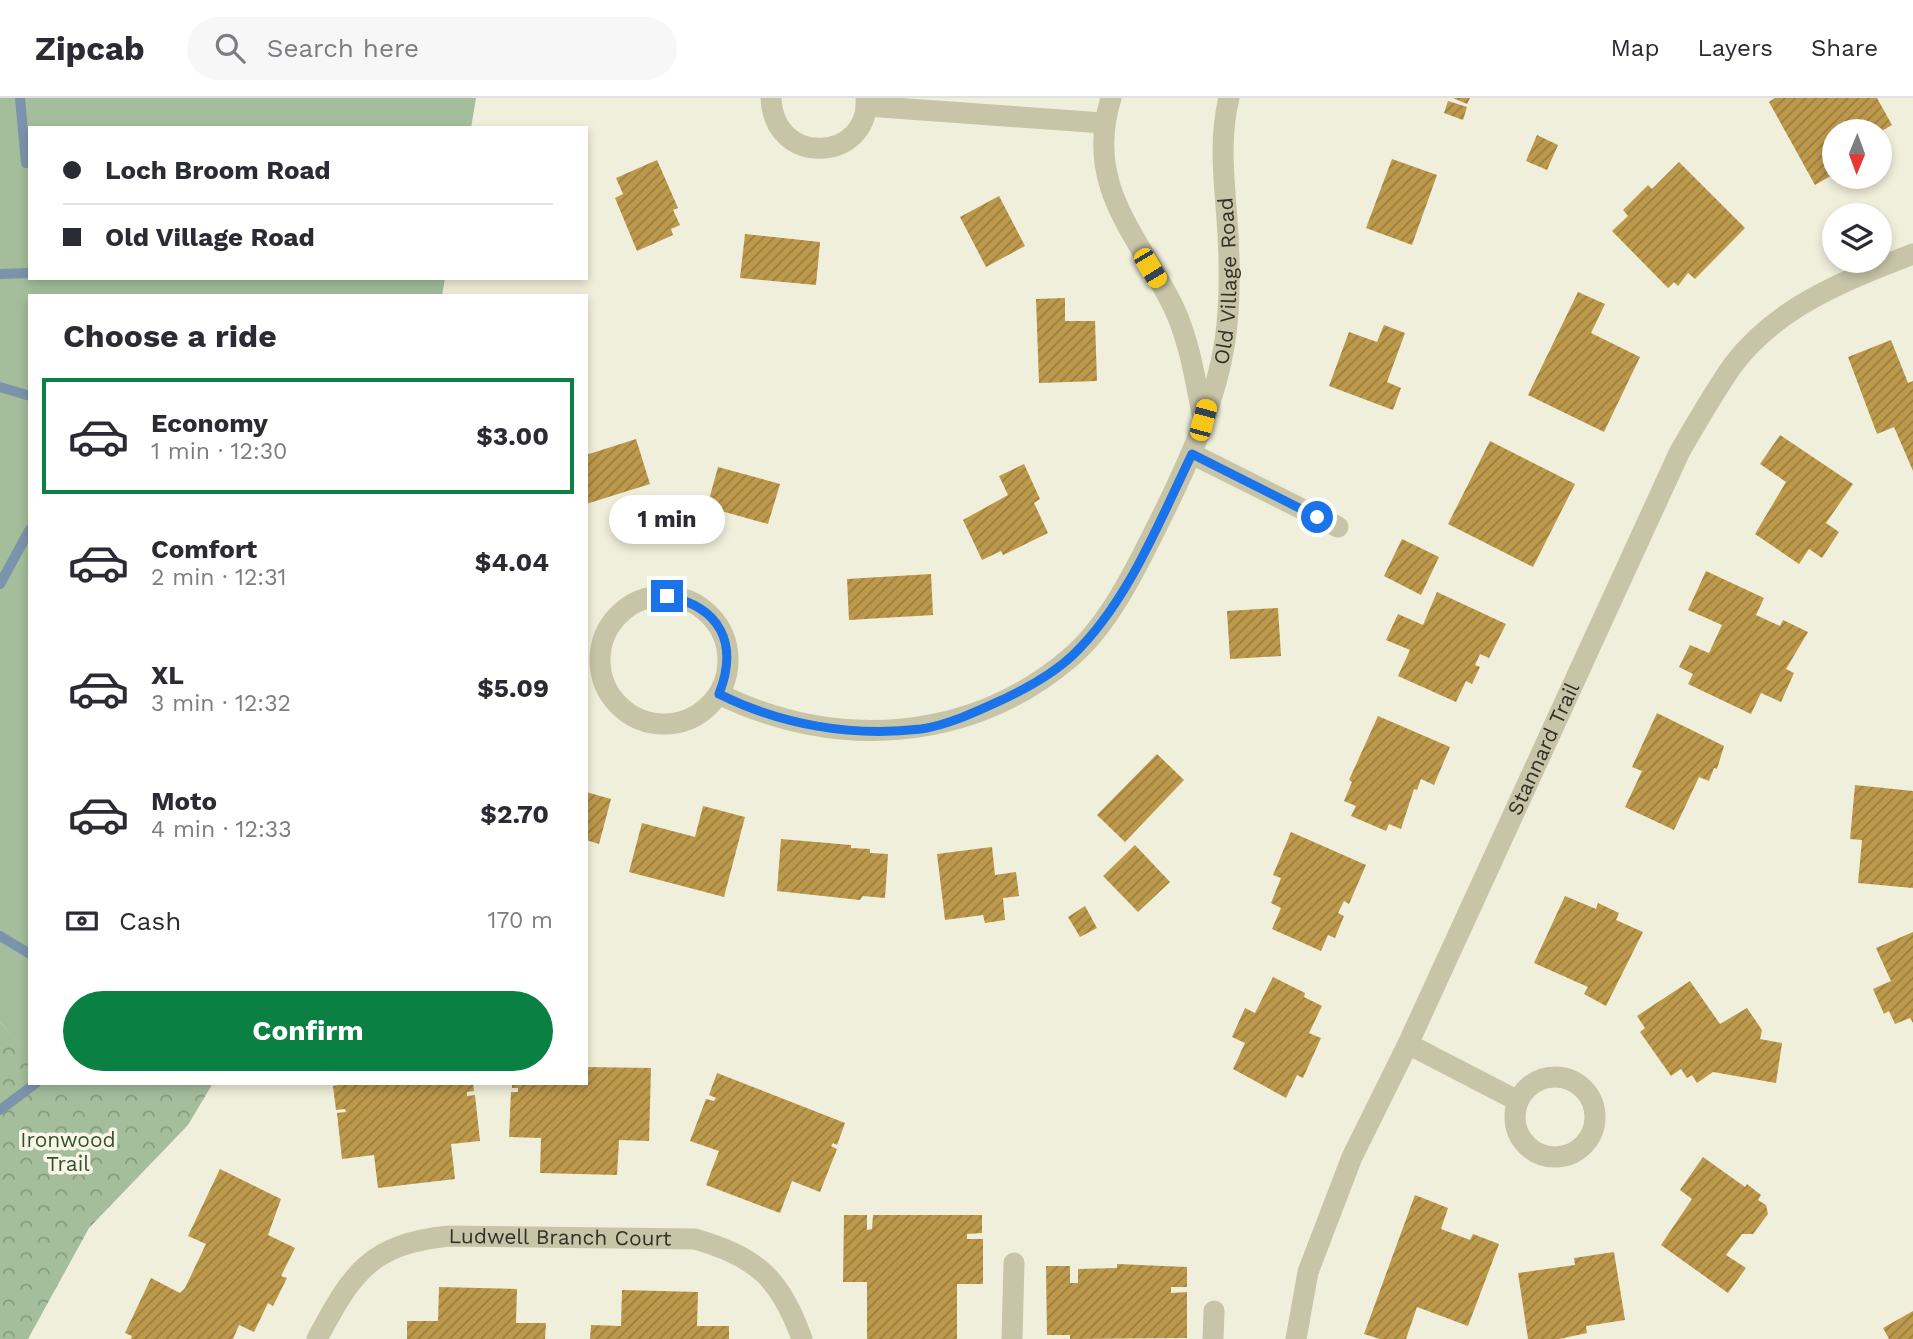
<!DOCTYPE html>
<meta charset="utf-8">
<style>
:root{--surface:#fff;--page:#f7f7f7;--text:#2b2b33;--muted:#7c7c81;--line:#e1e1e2;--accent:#0b8043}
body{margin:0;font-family:"Work Sans",sans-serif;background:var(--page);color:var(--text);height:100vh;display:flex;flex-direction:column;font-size:26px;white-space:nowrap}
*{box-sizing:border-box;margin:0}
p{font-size:23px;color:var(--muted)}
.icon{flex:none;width:38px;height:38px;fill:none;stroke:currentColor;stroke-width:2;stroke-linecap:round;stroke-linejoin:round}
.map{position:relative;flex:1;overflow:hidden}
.drawer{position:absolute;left:28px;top:196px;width:560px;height:791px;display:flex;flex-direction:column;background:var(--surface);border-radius:0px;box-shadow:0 4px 10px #0003}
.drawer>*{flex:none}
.guide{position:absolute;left:28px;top:28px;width:560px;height:154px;border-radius:0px;box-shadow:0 4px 10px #0003;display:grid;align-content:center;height:154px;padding:0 35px;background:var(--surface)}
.needle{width:46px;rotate:181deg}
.buttons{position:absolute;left:1822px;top:21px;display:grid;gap:14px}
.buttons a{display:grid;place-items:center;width:70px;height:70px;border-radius:50%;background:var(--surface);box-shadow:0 4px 10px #0003;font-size:35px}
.end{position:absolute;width:32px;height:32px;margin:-16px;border:9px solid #1a73e8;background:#fff;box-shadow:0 0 0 4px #fff}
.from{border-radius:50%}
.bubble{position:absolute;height:49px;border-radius:24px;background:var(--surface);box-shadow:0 4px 10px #0003;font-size:23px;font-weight:700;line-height:49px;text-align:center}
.car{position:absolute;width:21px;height:42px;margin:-21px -10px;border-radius:9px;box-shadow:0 0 5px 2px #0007;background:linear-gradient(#f5c518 24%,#345 0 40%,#f5c518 0 76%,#345 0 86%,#f5c518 0)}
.guide b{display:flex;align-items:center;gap:24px;height:66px;font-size:26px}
.guide b+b{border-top:2px solid var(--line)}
.guide i{width:18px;height:18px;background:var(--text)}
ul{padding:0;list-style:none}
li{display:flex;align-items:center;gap:21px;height:116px;margin:0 14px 10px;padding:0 21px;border:4px solid transparent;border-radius:0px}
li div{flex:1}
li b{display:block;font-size:26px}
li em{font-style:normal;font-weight:700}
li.current{border-color:var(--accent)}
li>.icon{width:63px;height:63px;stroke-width:1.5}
h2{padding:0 35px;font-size:32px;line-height:84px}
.pay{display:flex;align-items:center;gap:18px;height:77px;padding:0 35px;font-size:26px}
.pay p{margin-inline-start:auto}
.button{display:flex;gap:14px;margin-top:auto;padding:14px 35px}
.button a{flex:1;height:80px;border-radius:42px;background:var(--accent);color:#fff;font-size:28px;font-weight:700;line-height:80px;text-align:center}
header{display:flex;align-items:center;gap:42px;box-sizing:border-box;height:98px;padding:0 35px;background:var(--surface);border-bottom:2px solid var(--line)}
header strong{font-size:33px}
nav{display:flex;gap:38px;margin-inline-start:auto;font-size:24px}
.search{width:490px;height:63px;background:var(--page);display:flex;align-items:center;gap:18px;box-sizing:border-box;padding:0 24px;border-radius:38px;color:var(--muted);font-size:26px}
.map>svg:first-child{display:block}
</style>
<header>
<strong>Zipcab</strong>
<div class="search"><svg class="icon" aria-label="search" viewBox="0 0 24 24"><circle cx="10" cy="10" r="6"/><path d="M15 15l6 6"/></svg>Search here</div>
<nav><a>Map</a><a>Layers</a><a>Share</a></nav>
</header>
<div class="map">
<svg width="1913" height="1241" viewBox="0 0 1913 1241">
<defs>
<pattern id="park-crowns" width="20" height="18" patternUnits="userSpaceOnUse" patternTransform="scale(1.75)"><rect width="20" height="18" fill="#a4be9c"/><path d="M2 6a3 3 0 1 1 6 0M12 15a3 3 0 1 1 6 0" fill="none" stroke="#869b7f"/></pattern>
<pattern id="building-hatch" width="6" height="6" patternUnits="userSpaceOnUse" patternTransform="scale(1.75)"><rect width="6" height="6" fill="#bd994c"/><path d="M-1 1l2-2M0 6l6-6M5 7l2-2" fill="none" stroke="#9a7d3f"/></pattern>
</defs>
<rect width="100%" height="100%" fill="#f0efdb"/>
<path fill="url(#park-crowns)" d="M0,924L30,957V985H213L188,1027L89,1130L28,1241H0Z"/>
<path fill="#a4be9c" d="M0,0H476L471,30H30V180H445L442,198H30L29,957L0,924Z"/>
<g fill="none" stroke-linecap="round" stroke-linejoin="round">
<g stroke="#7c94ab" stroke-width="10">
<path d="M20,0L26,65H30"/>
<path d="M0,176L30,175"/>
<path d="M0,289L30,298"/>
<path d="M0,486L30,431"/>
<path d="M0,838L30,856"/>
<path d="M0,1012L36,985"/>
</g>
</g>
<g fill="url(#building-hatch)">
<path d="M1453,0H1470L1467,6Z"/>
<path d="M1775,0H1877L1892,27L1880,34L1834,33V76L1815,87L1769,4Z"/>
<path d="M1448,3L1467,9L1463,22L1444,15Z"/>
<path d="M1537,37L1558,47L1547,72L1526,63Z"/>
<path d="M1392,61L1437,77L1412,147L1366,130Z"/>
<path d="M657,62L678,110L673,112L680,127L671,131L673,137L637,153L615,100L623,96L616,80Z"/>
<path d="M1679,64L1745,130L1695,181L1688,175L1678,188L1674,184L1668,190L1612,133L1628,118L1623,112L1648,87L1652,91Z"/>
<path d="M999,98L1025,148L986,169L960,119Z"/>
<path d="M745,136L820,144L816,187L740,180Z"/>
<path d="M1578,194L1605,206L1591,235L1640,259L1604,334L1528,297Z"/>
<path d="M1065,200V223H1095L1097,283L1039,285L1036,201Z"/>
<path d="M1384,227L1405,235L1387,284L1401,290L1393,312L1329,288L1349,234L1377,244Z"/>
<path d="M1891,242L1908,285L1913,283V373L1894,329L1877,336L1848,259Z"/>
<path d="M1780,337L1853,386L1826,425L1839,434L1822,460L1809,451L1799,466L1755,436L1786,384L1760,366Z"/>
<path d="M636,341L650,386L586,406V357Z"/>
<path d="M1490,343L1575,386L1533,469L1448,426Z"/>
<path d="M1024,366L1040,401L1034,405L1048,435L1003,457L1001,453L982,462L963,422L1008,397L999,378Z"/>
<path d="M718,369L780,386L768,426L707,409Z"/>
<path d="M1402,441L1439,459L1421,497L1384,478Z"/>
<path d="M1706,473L1764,500L1756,517L1780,528L1783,522L1808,534L1786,571L1794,575L1781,604L1761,595L1751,616L1688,586L1693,576L1679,569L1690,547L1709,555L1722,527L1688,512Z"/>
<path d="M931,476L933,517L849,522L847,481Z"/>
<path d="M1437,494L1506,526L1489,560L1480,556L1475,567L1480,569L1472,586L1466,583L1456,604L1398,578L1410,552L1386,542L1398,516L1423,527Z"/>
<path d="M1278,510L1281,558L1230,561L1227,513Z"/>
<path d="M1657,615L1724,648L1717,671L1714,670L1709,683L1699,679L1674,732L1625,709L1642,673L1632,669Z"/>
<path d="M1378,618L1450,649L1434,687L1421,681L1417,692L1414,691L1401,731L1389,726L1386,733L1351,718L1356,708L1344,703L1352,684L1349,682Z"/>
<path d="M1157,656L1184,682L1125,744L1097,717Z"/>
<path d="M1855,687L1913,693V790L1858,785L1862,742L1850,741Z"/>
<path d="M586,694L611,701L599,746L586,742Z"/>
<path d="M703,708L745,719L724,799L629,774L642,725L695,739Z"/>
<path d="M1291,734L1366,767L1349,806L1344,803L1338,815L1344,818L1335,840L1328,837L1321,853L1272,831L1281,810L1271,805L1281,780L1273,777Z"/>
<path d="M781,741L851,747V750L870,751V755L888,756L885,800L863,798L860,802L777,793Z"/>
<path d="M1135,747L1170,784L1138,814L1103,778Z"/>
<path d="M992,749L995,777L1016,774L1019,798L1003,800L1005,822L985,825L983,817L945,822L937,756Z"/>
<path d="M1565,798L1596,811L1598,805L1619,815L1616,822L1643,834L1606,908L1584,896L1588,889L1534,865Z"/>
<path d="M1085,808L1097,830L1080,839L1068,819Z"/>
<path d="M1913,834V925L1910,920L1895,926L1889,913L1884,916L1873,891L1891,883L1876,850Z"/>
<path d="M1273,879L1305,895L1304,899L1322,908L1309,935L1321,940L1303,980L1297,977L1286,1000L1233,971L1245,945L1232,939L1245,910L1255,915Z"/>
<path d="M1690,883L1720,926L1747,910L1762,932L1760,941L1782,945L1776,985L1713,974L1697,985L1692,977L1687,980L1681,971L1671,978L1640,934L1645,930L1637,918Z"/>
<path d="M586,969L651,970L649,1043L619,1042L617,1077L540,1075L541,1040L509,1039L511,994H518V990H512V985H586Z"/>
<path d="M717,975L845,1025L837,1047L833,1045L831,1048L837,1051L820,1094L792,1083L780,1115L706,1087L719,1053L690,1043L706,1001L714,1003L716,1000L709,997Z"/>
<path d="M352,985H473L474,993L467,994V998L475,997L480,1043L451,1046L455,1081L378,1090L374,1057L342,1061L337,1015L346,1014L345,1011L336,1012L333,988Z"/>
<path d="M1703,1059L1745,1089L1747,1086L1761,1097L1758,1102L1766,1107L1768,1116L1753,1136H1742L1726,1157L1746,1170L1728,1195L1661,1147L1692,1101L1680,1092Z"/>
<path d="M220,1071L281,1101L268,1137L295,1150L281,1178L287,1180L273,1208L268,1205L254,1234L239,1227L233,1241H131L132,1238L125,1235L151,1180L180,1195L185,1190L206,1146L188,1138Z"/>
<path d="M1415,1097L1448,1110L1441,1131L1470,1142L1473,1136L1499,1146L1468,1228L1417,1209L1406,1241H1380L1364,1236Z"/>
<path d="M844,1117H867V1132L872,1131L873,1117H982V1135L967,1136V1141H983V1186H957V1241H867V1184H843Z"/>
<path d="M1614,1154L1625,1222L1586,1228L1587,1235L1559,1241H1528L1518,1175L1575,1167L1574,1160Z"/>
<path d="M1117,1166L1187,1169V1189H1171V1195L1187,1194V1240L1070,1241V1237H1047L1046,1168H1070V1185H1078V1171L1117,1170Z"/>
<path d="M439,1189L517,1191L516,1225H546L545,1241H407V1223H438Z"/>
<path d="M622,1192L698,1194L697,1228H729V1241H590L591,1227L621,1228Z"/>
<path d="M1913,1213V1241H1889L1883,1230Z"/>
</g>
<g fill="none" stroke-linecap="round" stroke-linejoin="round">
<g stroke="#c7c4a8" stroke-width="21">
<path d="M771,0C774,71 871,63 866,0"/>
<path d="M1111,0C1084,88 1137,135 1173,208C1189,241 1195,280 1202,316"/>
<path d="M867,8L1103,25"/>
<path d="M1192,356L1338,429"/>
<circle cx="664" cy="562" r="64"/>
<path id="s1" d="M719,596C835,653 971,645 1071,559C1112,524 1141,460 1165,412C1191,359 1216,302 1225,243C1231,202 1230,162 1227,121C1224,80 1219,40 1229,0"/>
<path d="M1408,946L1518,1003"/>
<circle cx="1555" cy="1019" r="40"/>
<path id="s2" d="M317,1241C352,1175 370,1146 449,1138L695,1141C757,1159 780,1180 802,1241"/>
<path d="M1012,1241L1014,1165"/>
<path d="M1213,1241L1214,1213"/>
<path id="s3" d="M1296,1241L1308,1174L1352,1059L1408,946L1680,353C1697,324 1714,294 1733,267C1777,208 1848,181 1913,156"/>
</g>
</g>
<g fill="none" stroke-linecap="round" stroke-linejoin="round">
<path stroke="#1a73e8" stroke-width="9" d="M667,498C720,509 739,545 719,596C781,627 851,639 921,631C949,627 980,612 1006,600C1029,589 1054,575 1073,557C1128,504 1159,424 1192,356L1317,419"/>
</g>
<g text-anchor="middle" stroke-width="7" stroke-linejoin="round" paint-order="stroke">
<g font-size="21" fill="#343128" stroke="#f8f7e7">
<text dy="7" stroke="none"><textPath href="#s1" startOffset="791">Old Village Road</textPath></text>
<text dy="7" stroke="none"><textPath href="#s3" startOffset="642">Stannard Trail</textPath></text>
<text dy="7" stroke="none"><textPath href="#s2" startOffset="289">Ludwell Branch Court</textPath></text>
</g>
<g font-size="21" fill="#34512d" stroke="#f8f7e7">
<text x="68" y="1049">Ironwood<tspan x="68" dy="24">Trail</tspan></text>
</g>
</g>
</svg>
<div class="buttons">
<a><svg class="needle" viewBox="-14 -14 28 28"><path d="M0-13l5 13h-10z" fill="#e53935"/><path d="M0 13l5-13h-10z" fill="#7c7c81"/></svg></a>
<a><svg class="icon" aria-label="layers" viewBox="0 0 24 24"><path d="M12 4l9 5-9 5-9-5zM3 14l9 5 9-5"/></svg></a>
</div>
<i class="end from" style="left:1317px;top:419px"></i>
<i class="end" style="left:667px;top:498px"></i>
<div class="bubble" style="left:609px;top:397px;width:116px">1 min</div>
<i class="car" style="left:1150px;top:170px;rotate:149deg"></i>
<i class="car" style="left:1203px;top:322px;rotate:15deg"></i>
<div class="guide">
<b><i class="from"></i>Loch Broom Road</b>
<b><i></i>Old Village Road</b>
</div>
<section class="drawer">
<h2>Choose a ride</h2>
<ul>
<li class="current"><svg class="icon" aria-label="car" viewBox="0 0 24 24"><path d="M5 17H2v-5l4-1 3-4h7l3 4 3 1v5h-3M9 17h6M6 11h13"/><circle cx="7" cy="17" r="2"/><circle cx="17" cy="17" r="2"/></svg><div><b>Economy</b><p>1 min · 12:30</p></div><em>$3.00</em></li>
<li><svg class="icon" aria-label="car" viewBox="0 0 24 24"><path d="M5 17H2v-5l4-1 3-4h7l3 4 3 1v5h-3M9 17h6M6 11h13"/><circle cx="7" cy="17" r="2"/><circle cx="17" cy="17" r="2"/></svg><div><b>Comfort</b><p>2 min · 12:31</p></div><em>$4.04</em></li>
<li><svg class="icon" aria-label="car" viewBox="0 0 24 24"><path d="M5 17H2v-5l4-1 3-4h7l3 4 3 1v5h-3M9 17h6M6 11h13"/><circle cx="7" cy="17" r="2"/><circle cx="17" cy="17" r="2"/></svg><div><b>XL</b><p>3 min · 12:32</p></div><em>$5.09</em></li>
<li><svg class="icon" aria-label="car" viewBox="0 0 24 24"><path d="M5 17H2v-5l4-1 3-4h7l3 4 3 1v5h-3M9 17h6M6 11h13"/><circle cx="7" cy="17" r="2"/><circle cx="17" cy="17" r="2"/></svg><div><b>Moto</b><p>4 min · 12:33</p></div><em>$2.70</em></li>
</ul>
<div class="pay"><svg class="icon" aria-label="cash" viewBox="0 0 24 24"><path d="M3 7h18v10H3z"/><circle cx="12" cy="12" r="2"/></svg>Cash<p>170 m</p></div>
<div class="button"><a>Confirm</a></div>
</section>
</div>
